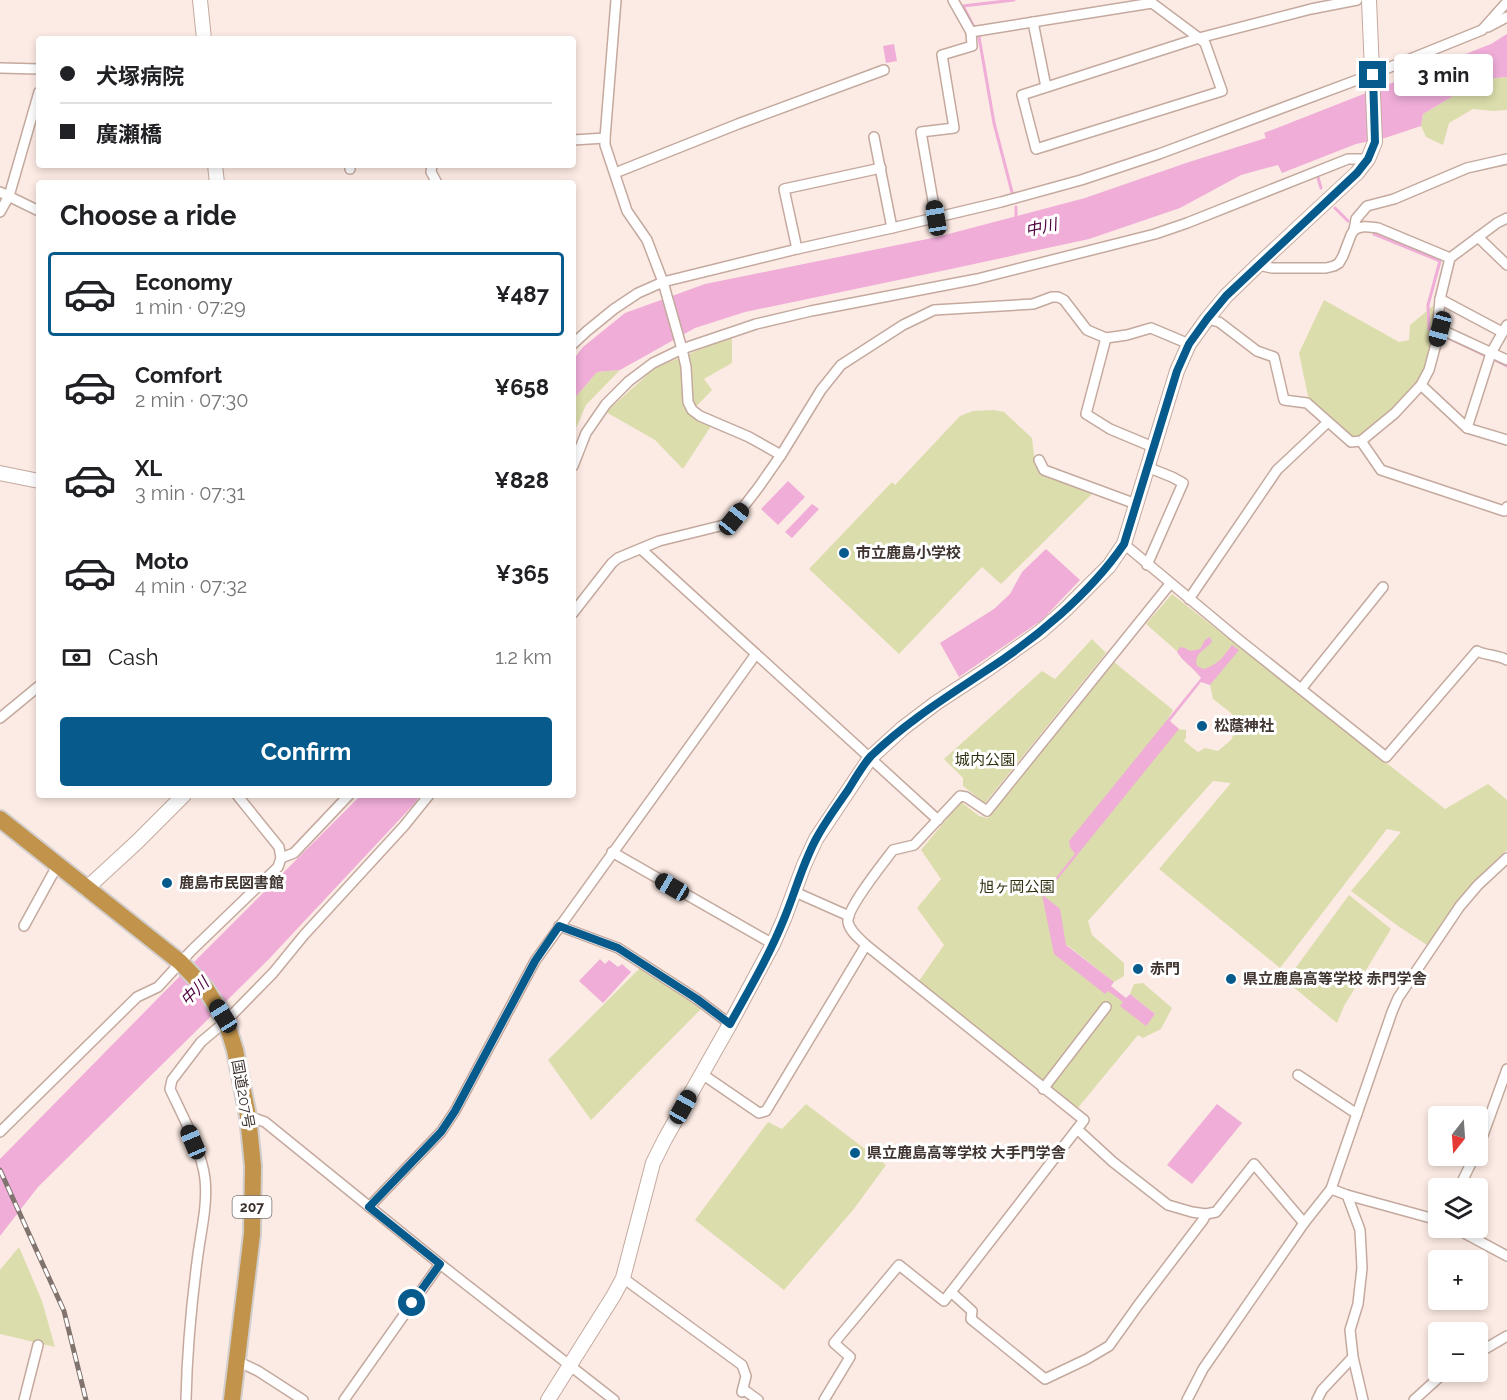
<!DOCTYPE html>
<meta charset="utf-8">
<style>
:root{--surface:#fff;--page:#f2f2f2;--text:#202124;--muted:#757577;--line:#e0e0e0;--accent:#065a8c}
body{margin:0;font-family:Raleway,"Noto Sans JP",sans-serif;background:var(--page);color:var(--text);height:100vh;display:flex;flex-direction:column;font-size:22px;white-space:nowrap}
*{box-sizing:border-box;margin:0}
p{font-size:20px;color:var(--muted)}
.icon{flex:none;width:33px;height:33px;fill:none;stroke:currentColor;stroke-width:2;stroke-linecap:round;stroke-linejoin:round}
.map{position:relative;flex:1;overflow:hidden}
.drawer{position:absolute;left:36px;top:180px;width:540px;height:618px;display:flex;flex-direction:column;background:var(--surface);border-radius:6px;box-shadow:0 3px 9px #0003}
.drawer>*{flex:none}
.banner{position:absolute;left:36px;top:36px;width:540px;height:132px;border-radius:6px;box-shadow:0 3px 9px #0003;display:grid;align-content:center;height:132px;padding:0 24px;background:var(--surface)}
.needle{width:39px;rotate:197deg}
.controls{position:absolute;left:1428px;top:1106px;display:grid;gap:12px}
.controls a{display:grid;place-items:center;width:60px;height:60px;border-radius:6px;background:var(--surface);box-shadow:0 3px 9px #0003;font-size:30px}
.end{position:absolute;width:27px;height:27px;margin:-14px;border:8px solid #065a8c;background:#fff;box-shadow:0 0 0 3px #fff}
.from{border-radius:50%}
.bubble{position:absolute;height:42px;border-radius:6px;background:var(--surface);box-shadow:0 3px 9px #0003;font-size:20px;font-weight:700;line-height:42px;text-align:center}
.car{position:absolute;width:18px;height:36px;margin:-18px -9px;border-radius:8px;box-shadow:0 0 4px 2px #0007;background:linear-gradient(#222 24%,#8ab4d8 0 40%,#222 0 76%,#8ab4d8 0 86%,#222 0)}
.banner b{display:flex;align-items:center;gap:21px;height:57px;font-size:22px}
.banner b+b{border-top:2px solid var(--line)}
.banner i{width:15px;height:15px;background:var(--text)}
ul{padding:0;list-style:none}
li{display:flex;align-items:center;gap:18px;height:84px;margin:0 12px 9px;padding:0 12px;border:3px solid transparent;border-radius:6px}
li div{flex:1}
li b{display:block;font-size:22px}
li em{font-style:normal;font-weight:700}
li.on{border-color:var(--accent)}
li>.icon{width:54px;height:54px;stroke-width:1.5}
h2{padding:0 24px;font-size:27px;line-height:72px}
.pay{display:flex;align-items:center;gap:15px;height:66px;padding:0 24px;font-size:22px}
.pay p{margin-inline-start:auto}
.button{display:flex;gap:12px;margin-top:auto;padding:12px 24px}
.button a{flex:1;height:69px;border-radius:6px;background:var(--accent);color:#fff;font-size:24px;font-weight:700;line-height:69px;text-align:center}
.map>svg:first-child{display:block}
</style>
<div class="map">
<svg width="1507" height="1400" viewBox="0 0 1507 1400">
<rect width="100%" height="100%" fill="#fcebe4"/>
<g fill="#dcddac">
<path d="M1507,77V110L1493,111L1473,109L1449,123L1443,145L1426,137L1421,126L1423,114L1482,79Z"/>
<path d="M1324,300L1399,342L1409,340L1410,325L1433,306C1434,328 1430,364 1418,383C1409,397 1392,411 1379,422C1370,429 1364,438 1352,438L1309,401L1299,353Z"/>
<path d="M732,336V363L704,379L712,390L690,413L711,426L683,469L655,440L606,412L655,368Z"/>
<path d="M620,370L586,405L573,435V400L597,372Z"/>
<path d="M994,410L1004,412L1032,438L1035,464L1041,473L1093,493L1001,584L982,567L899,654L809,569L892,482L895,485L960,416L973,411Z"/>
<path d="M1172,594L1445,809L1488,784L1507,800V850L1477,878L1455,904L1427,945L1398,926L1351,891L1401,832L1387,829L1280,968L1159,869L1231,783L1213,781L1088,921L1092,935L1124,963V976L1114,982L1067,945L1061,951L1151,1018L1155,1014L1130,994L1134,984L1143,983L1172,1008L1161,1029L1143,1038L1138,1035L1077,1109L919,981L944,945L917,908L941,879L921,850L961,802L979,816L988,818L1114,662L1173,710L1167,720L1178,729L1186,730V738L1184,741L1198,752L1205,748L1218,751L1231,740L1238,725L1231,713L1213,699L1210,685L1212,682L1146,624Z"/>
<path d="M1092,639L1106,653L985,803L963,786V778L944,759L1042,671L1055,679Z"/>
<path d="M1349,895L1391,929L1344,1006L1337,1023L1286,981Z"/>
<path d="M642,966L702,1008L591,1120L548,1060Z"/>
<path d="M806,1104L886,1165L853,1210L784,1290L695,1220L768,1122L782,1129Z"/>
<path d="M19,1247L42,1301L55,1347L0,1334V1270Z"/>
</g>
<g fill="#efadd8">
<path d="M1507,34V77L1482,79L1423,114L1421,126L1385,138L1356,144L1282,173L1278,165L1241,175L1180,208L1089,239L951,269L745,312L695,328L620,370L597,372L573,400V360L583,347L625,313L705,284L937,237L1085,198L1189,162L1266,138L1264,133L1491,44Z"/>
<path d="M894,44L897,61L886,63L883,46Z"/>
<path d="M788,481L805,497L778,525L761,509Z"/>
<path d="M812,504L819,509L792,538L785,532Z"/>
<path d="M1046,549L1080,580L1042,620L959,677L940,643L994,609L1010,594L1022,572Z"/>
<path d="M1210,637L1212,642C1205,650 1193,654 1197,666L1204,669C1219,664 1223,657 1232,645L1239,650L1210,685L1201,682L1170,721L1179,729L1044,896L1060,909L1066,945L1114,982L1111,986L1126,998L1130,994L1155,1014L1146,1026L1120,1006L1123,1002L1108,991L1105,994L1054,954L1042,895L1075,854L1070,847L1069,841L1201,678C1194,668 1183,662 1177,652L1180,647L1185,648L1190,651L1200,649L1205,640Z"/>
<path d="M361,795H420L414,804L268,960L38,1187L0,1236V1159L172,984Z"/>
<path d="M600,959L605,964L609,960L618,967L622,964L631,972L603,1003L579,981Z"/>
<path d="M1217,1104L1242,1123L1192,1184L1167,1165Z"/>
</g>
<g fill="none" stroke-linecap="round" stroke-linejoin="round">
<g stroke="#efadd8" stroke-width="3">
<path d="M974,27L963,6L1014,0"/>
<path d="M979,37L994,123L1012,192"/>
<path d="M1317,174L1321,188"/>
<path d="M1016,207V217"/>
<path d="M1335,208L1348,221"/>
<path d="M1374,234L1440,261L1428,305L1429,329L1434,331"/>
<path d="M1444,336L1486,356"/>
<path d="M1495,360L1507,366"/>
</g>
<g stroke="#c4a99e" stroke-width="12">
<g id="street">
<path d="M616,0L605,138V145L627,211L647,240L663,282L682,349L686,367L688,402L692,410L700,416L749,437L781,455"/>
<path d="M1033,22L1046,87"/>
<path d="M1488,27L1507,17"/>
<path d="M971,32L1152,3L1199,38L1205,43L1222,91L1036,149L1022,95L1199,38L1311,9L1357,0"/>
<path d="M0,68L39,69"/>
<path d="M874,137L892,228"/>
<path d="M573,140L605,138"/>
<path d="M432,165L431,172L437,183"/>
<path d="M350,169V165"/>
<path d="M615,173L738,124L884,70"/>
<path d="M0,192L39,211"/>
<path d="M0,212L9,196L39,92"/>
<path d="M936,218L921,132L954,128L942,55L972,46L971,32L953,0"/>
<path d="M1354,230C1362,225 1369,227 1378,228L1450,258"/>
<path d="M1478,237L1507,265"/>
<path d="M797,249L784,189L881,168"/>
<path d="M1258,265L1272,268H1326L1334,266L1339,263L1343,256L1351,235L1354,230L1356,219L1367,206L1394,199L1467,168L1507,159"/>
<path d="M1440,299L1502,332"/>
<path d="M1207,319L1219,322L1257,351L1274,357L1284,400L1307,403L1351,442L1361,441L1395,413L1421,385L1429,370L1440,329L1438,321L1440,299L1450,258L1497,223L1507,218"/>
<path d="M1440,329L1507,360"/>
<path d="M1106,338L1086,414L1110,429L1153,447"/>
<path d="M573,344L587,331L614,309L638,293L663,282L797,249L892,228L1001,202L1081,180L1159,154L1373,74L1482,30L1507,2"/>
<path d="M1421,385L1467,428L1507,440"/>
<path d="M1467,428L1491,353L1507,325"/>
<path d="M1361,441L1381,470L1504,511L1507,507"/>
<path d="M1039,460L1044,470L1136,504"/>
<path d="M573,466L586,433L606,404L629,381L653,363L682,349L756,324L811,311L977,279L1155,234L1187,223L1348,159H1368"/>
<path d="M1147,467L1172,477L1183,483L1147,565"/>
<path d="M1124,544L1238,639L1386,757L1477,651C1487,656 1496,654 1507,660"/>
<path d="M641,549L938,820"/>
<path d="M1189,599L1277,470L1328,422"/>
<path d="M573,613L612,563L618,558L659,541L724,525L734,519L758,488L781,455L821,390L841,365L903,325L934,310L1033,304L1052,297H1058L1064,300L1087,330L1106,338L1127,335L1151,328L1189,344"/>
<path d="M1301,689L1383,587"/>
<path d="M0,718L39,686"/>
<path d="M612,852L773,944"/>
<path d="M281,858L294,853L349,795"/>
<path d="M795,892L849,916"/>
<path d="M24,926L57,866"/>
<path d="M559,926L618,948L697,999L730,1024"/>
<path d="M702,1074L759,1113L766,1111L866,945"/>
<path d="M1298,1075L1357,1114"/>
<path d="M1043,1089L1106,1007"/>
<path d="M248,1116L265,1122L440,1264L614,1400"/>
<path d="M1077,1129L1113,1162L1168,1205L1192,1212L1206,1214L1216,1212L1254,1164L1304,1223"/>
<path d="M0,1132L137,997L158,987L191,951L278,867L281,858L279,847L237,795"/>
<path d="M1478,1149L1507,1069"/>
<path d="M1459,1188L1475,1155"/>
<path d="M1331,1189L1347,1195L1438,1220"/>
<path d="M1347,1195L1360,1230L1362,1268L1358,1304L1350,1330L1353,1357L1363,1400"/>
<path d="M369,1207L441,1132L455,1111L535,961L756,654"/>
<path d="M1453,1227L1507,1256"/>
<path d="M623,1278L742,1365L746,1376L742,1392"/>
<path d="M951,1292L972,1311L971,1319L1045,1379L1087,1359L1109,1346L1139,1304L1203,1220L1206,1214"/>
<path d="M1478,1353L1507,1336"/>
<path d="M237,1361L258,1371L303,1400"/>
<path d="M743,1389L758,1400"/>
<path d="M24,1400L38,1345"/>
<path d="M186,1400C187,1354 191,1308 197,1262C200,1235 208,1206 205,1179C202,1151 182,1115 170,1089L172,1080L201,1042L226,1021L273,973L304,935L404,826L429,795"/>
<path d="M344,1400L440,1264"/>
<path d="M824,1400L850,1357L834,1343L899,1265L944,1301L1084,1120L866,945C860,939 850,932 848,922C846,909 884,862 893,850L914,845L960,796L966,797L987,811L1170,584"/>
<path d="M1187,1400L1203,1369L1304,1223L1331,1189L1392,1012L1398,998L1460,906L1478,885L1507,858"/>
<path d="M1317,1400L1322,1390L1353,1357"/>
<path d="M1414,1400L1446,1371"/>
</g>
</g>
<g stroke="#c4a99e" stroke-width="16">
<g id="secondary">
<path d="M200,0L204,39"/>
<path d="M215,165L217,183"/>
<path d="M0,473L39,481"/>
<path d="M86,889L137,842L184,795"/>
<path d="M548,1400L614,1295L623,1278L653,1163L665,1139L730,1024L773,944L784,919L804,865L816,839L870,758L903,728L936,703L985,671L1040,632L1065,610L1109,566L1124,544L1177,371L1189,344L1207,319L1226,296L1258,265L1357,173L1368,159L1375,142L1369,0"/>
</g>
</g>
<g stroke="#d1cecd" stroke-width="20">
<path id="highway" d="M0,819L180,962L206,989L226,1021L235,1050L248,1116L253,1166L252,1234L232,1400"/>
</g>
<use href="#street" stroke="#fff" stroke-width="9"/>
<use href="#secondary" stroke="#fff" stroke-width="14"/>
<use href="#highway" stroke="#c2934a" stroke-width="16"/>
<g stroke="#81746f" stroke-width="5">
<path id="rail" d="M0,1170L64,1311L86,1400"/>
</g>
<use href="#rail" stroke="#fff" stroke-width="3" stroke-dasharray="9" stroke-linecap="butt"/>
</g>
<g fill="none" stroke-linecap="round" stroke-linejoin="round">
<path stroke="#065a8c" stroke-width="8" d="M412,1303L440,1264L369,1207L441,1132L455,1111L535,961L559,926L618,948L697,999L730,1024C749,990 769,956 784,919C795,893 802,865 816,839C825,822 837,806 848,790C855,779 862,766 871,756C905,723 945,698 984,672C1034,640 1090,594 1124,544L1177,371L1189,344L1207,319L1226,296L1357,173L1368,159L1375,142L1373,75"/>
</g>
<g fill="#065a8c" stroke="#fff" stroke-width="2">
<circle cx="844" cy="553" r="6"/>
<circle cx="1202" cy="726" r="6"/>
<circle cx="167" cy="883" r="6"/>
<circle cx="1138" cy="969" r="6"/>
<circle cx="1231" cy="979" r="6"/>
<circle cx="855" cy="1153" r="6"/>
</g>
<g text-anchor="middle" stroke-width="6" stroke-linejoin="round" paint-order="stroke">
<rect fill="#fff" stroke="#79716e" stroke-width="1.5" x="232.5" y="1196" width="39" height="22" rx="4.5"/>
<g font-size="14" font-weight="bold" fill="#3f3430">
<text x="252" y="1212">207</text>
</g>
<g font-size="15" font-weight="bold" fill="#3f3430" stroke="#fff" text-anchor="start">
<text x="856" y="558">市立鹿島小学校</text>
<text x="1214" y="731">松蔭神社</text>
<text x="179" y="888">鹿島市民図書館</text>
<text x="1150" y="974">赤門</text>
<text x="1243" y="984">県立鹿島高等学校 赤門学舎</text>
<text x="867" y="1158">県立鹿島高等学校 大手門学舎</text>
</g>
<g font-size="15" fill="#30300f" stroke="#fff">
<text x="985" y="765">城内公園</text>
<text x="1017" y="892">旭ヶ岡公園</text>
</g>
<g font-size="15" fill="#3f3430" stroke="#fff">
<text transform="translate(243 1094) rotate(80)" y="5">国道207号</text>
</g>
<g font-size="16" font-style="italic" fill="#4f003e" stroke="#fff">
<text transform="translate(1041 227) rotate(-12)" y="6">中川</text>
<text transform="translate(194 991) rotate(-44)" y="6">中川</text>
</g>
</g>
</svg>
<div class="controls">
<a><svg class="needle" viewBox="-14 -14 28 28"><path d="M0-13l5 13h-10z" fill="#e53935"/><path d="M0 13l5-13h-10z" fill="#757577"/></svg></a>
<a><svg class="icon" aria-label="layers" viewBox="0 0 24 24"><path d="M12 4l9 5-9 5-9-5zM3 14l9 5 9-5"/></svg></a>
<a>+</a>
<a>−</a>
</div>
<i class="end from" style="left:412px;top:1303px"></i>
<i class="end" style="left:1373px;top:75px"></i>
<div class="bubble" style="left:1394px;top:54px;width:99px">3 min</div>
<i class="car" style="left:936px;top:218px;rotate:351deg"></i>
<i class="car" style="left:1440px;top:329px;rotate:195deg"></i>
<i class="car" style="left:734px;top:519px;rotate:39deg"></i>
<i class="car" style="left:672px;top:887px;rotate:300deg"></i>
<i class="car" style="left:223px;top:1016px;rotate:328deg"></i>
<i class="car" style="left:683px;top:1107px;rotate:29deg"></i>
<i class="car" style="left:193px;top:1142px;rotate:337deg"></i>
<div class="banner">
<b><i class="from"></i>犬塚病院</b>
<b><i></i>廣瀬橋</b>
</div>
<section class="drawer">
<h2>Choose a ride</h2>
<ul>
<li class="on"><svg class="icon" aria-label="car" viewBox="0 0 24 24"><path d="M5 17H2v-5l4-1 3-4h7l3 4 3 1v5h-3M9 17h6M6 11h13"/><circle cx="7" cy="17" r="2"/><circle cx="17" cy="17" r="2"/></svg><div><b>Economy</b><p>1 min · 07:29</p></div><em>¥487</em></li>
<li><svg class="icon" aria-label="car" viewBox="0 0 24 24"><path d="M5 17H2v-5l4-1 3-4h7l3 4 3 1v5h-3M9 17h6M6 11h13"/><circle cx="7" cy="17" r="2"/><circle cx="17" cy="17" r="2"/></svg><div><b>Comfort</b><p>2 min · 07:30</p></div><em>¥658</em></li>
<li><svg class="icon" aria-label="car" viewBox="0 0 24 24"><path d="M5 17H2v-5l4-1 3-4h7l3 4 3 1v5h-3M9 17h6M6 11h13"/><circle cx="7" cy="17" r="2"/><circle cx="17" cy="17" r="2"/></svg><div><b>XL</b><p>3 min · 07:31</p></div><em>¥828</em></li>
<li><svg class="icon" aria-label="car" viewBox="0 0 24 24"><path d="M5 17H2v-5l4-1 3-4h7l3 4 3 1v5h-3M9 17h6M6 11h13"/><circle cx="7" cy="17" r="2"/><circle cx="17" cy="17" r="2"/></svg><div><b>Moto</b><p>4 min · 07:32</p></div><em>¥365</em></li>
</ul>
<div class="pay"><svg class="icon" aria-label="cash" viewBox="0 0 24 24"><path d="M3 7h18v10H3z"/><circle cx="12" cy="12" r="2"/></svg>Cash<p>1.2 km</p></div>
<div class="button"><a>Confirm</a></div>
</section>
</div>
